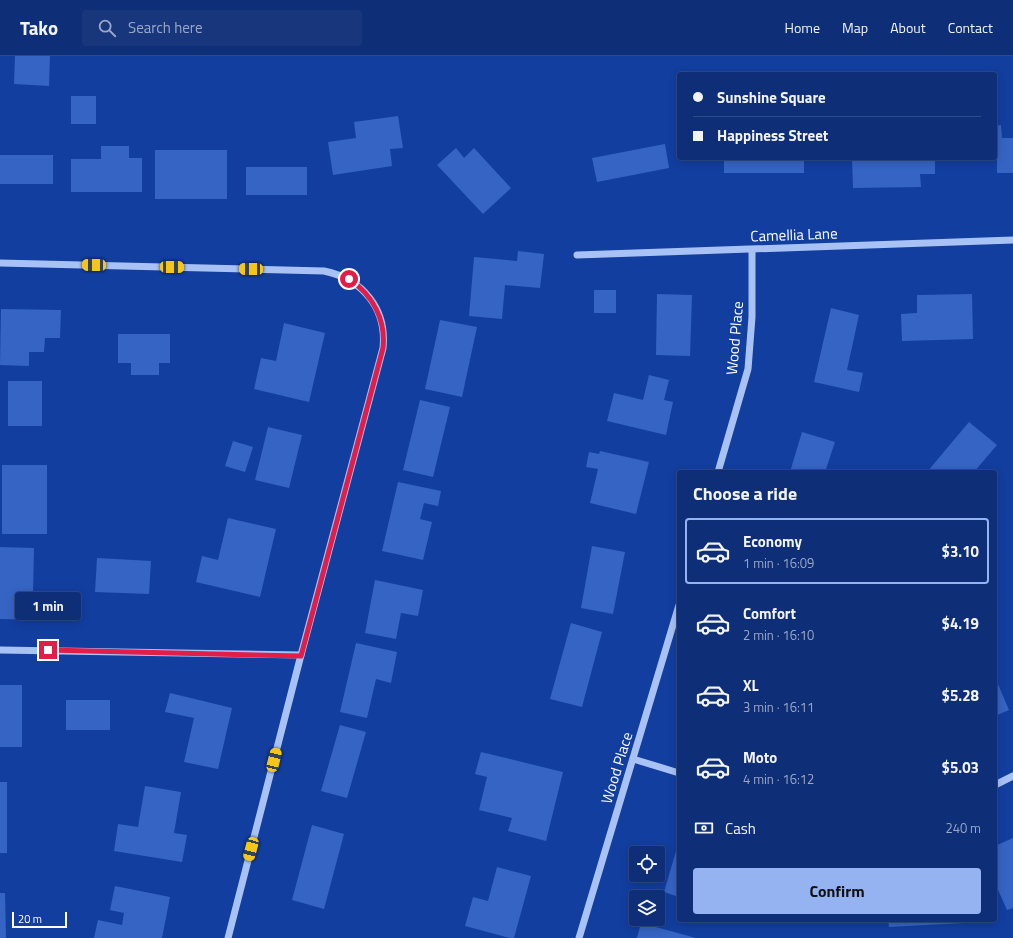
<!DOCTYPE html>
<meta charset="utf-8">
<style>
:root{--surface:#0e2e77;--page:#17367c;--text:#f1f3f6;--muted:#9ba8c6;--line:#2e4a89;--accent:#95b2f1}
body{margin:0;font-family:"Titillium Web",sans-serif;background:var(--page);color:var(--text);height:100vh;display:flex;flex-direction:column;font-size:15px;white-space:nowrap}
*{box-sizing:border-box;margin:0}
p{font-size:13px;color:var(--muted)}
.icon{flex:none;width:22px;height:22px;fill:none;stroke:currentColor;stroke-width:2;stroke-linecap:round;stroke-linejoin:round}
.map{position:relative;flex:1;overflow:hidden}
.panel{position:absolute;left:677px;top:414px;width:320px;height:452px;display:flex;flex-direction:column;background:var(--surface);border-radius:4px;box-shadow:0 2px 10px #0003,0 0 0 1px var(--line)}
.panel>*{flex:none}
.banner{position:absolute;left:677px;top:16px;width:320px;height:88px;border-radius:4px;box-shadow:0 2px 10px #0003,0 0 0 1px var(--line);display:grid;align-content:center;height:88px;padding:0 16px;background:var(--surface)}
.buttons{position:absolute;left:629px;top:790px;display:grid;gap:8px}
.buttons a{display:grid;place-items:center;width:36px;height:36px;border-radius:4px;background:var(--surface);box-shadow:0 2px 10px #0003,0 0 0 1px var(--line);font-size:20px}
.scale{position:absolute;left:12px;bottom:10px;width:55px;box-sizing:border-box;padding-left:4px;border:2px solid #fff;border-top:0;font-size:11px;line-height:14px;white-space:nowrap;color:#fff;-webkit-text-stroke:3px #123e9f;paint-order:stroke}
.end{position:absolute;width:18px;height:18px;margin:-9px;border:5px solid #e11d48;background:#fff;box-shadow:0 0 0 2px #fff}
.from{border-radius:50%}
.bubble{position:absolute;height:28px;border-radius:4px;background:var(--surface);box-shadow:0 2px 10px #0003,0 0 0 1px var(--line);font-size:13px;font-weight:700;line-height:28px;text-align:center}
.car{position:absolute;width:12px;height:24px;margin:-12px -6px;border-radius:5px;box-shadow:0 0 3px 1px #0007;background:linear-gradient(#f5c518 24%,#345 0 40%,#f5c518 0 76%,#345 0 86%,#f5c518 0)}
.banner b{display:flex;align-items:center;gap:14px;height:38px;font-size:15px}
.banner b+b{border-top:1px solid var(--line)}
.banner i{width:10px;height:10px;background:var(--text)}
ul{padding:0;list-style:none}
li{display:flex;align-items:center;gap:12px;height:66px;margin:0 8px 6px;padding:0 8px;border:2px solid transparent;border-radius:4px}
li div{flex:1}
li b{display:block;font-size:15px}
li em{font-style:normal;font-weight:700}
li.selected{border-color:var(--accent)}
li>.icon{width:36px;height:36px;stroke-width:1.5}
h2{padding:0 16px;font-size:18px;line-height:48px}
.pay{display:flex;align-items:center;gap:10px;height:44px;padding:0 16px;font-size:15px}
.pay p{margin-inline-start:auto}
.primary-button{display:flex;gap:8px;margin-top:auto;padding:8px 16px}
.primary-button a{flex:1;height:46px;border-radius:4px;background:var(--accent);color:#111;font-size:16px;font-weight:700;line-height:46px;text-align:center}
header{display:flex;align-items:center;gap:24px;box-sizing:border-box;height:56px;padding:0 20px;background:var(--surface);border-bottom:1px solid var(--line)}
header strong{font-size:19px}
nav{display:flex;gap:22px;margin-inline-start:auto;font-size:14px}
.search{width:280px;height:36px;background:var(--page);display:flex;align-items:center;gap:10px;box-sizing:border-box;padding:0 14px;border-radius:4px;color:var(--muted);font-size:15px}
.map>svg:first-child{display:block}
</style>
<header>
<strong>Tako</strong>
<div class="search"><svg class="icon" aria-label="search" viewBox="0 0 24 24"><circle cx="10" cy="10" r="6"/><path d="M15 15l6 6"/></svg>Search here</div>
<nav><a>Home</a><a>Map</a><a>About</a><a>Contact</a></nav>
</header>
<div class="map">
<svg width="1013" height="882" viewBox="0 0 1013 882">
<rect width="100%" height="100%" fill="#123e9f"/>
<g fill="#3664c4">
<path d="M15,0H50L49,30L14,28Z"/>
<rect x="71" y="40" width="25" height="28"/>
<path d="M398,60L403,92L390,93L392,110L333,119L328,86L356,82L354,66Z"/>
<path d="M1001,69L1002,82H1013V117H997V96H995V70Z"/>
<path d="M665,88L669,112L597,126L592,102Z"/>
<path d="M101,90H129V102H142V136H71V103H101Z"/>
<path d="M456,92L464,102L474,92L511,132L483,158L437,109Z"/>
<rect x="155" y="94" width="72" height="49"/>
<rect x="0" y="99" width="53" height="29"/>
<rect x="724" y="102" width="80" height="15"/>
<path d="M852,102H935V118H920L921,131L853,132Z"/>
<rect x="246" y="111" width="61" height="28"/>
<path d="M518,195L544,198L540,232L505,229L502,263L469,260L474,201L517,205Z"/>
<rect x="594" y="234" width="22" height="23"/>
<path d="M657,238L692,239L690,300L656,299Z"/>
<path d="M972,238L973,283L902,285L901,258L917,257V239Z"/>
<path d="M831,252L859,259L847,314L863,317L859,336L814,326Z"/>
<path d="M1,253L61,254L60,282H45L44,296H29V310L0,309Z"/>
<path d="M440,264L477,271L462,341L425,333Z"/>
<path d="M284,267L325,277L309,346L254,333L261,302L276,305Z"/>
<path d="M118,278H170V307H159V319H131V307H118Z"/>
<path d="M649,319L669,324L664,344L673,346L666,379L607,365L614,337L643,344Z"/>
<rect x="8" y="325" width="34" height="45"/>
<path d="M420,344L450,351L433,421L403,414Z"/>
<path d="M969,366L997,389L974,416H927Z"/>
<path d="M268,371L302,379L289,432L255,424Z"/>
<path d="M802,376L835,386L825,416H790Z"/>
<path d="M233,385L253,391L245,416L225,410Z"/>
<path d="M600,395L649,406L636,458L590,447L598,413L586,411L589,396L599,398Z"/>
<rect x="2" y="409" width="45" height="69"/>
<path d="M398,426L441,435L438,450L424,447L420,463L432,466L423,504L382,495Z"/>
<path d="M228,462L276,473L260,541L196,526L202,500L218,504Z"/>
<path d="M592,490L625,496L613,558L581,552Z"/>
<path d="M0,491L34,492L33,537H48V564L0,563Z"/>
<path d="M97,502L151,505L149,538L95,536Z"/>
<path d="M375,524L423,534L418,560L401,557L396,583L365,577Z"/>
<path d="M571,567L602,576L582,651L550,643Z"/>
<path d="M356,587L397,596L391,627L376,623L367,662L340,656Z"/>
<path d="M995,621L1009,654L995,660Z"/>
<rect x="0" y="629" width="22" height="62"/>
<path d="M170,637L232,652L218,713L184,706L194,662L165,656Z"/>
<rect x="66" y="644" width="44" height="30"/>
<path d="M340,669L366,676L347,742L321,735Z"/>
<path d="M481,696L563,716L546,785L508,775L512,762L479,754L487,721L475,718Z"/>
<rect x="0" y="726" width="7" height="71"/>
<path d="M145,730L181,736L174,777L187,779L182,806L114,795L118,768L138,771Z"/>
<path d="M312,769L344,778L324,853L292,844Z"/>
<path d="M1013,782V852L1007,854L995,827V790Z"/>
<path d="M679,785V841L664,836Z"/>
<path d="M497,811L531,820L514,882H510L465,870L473,841L488,845Z"/>
<path d="M115,830L170,841L162,882H94L98,864L122,869L124,857L110,854Z"/>
<path d="M0,837H5L6,882H0Z"/>
<path d="M888,864H965V867L889,871Z"/>
<path d="M641,867L696,882H637Z"/>
</g>
<g fill="none" stroke-linecap="round" stroke-linejoin="round">
<g stroke="#a9c2f5" stroke-width="7">
<path d="M577,199L1013,184"/>
<path d="M0,207L324,215C363,223 387,253 383,292L301,599L228,882"/>
<path d="M718,416L748,313L752,261V194"/>
<path d="M0,594L301,599"/>
<path d="M633,703L679,717"/>
<path d="M995,729L1013,720"/>
<path d="M579,882L679,549"/>
</g>
</g>
<g fill="none" stroke-linecap="round" stroke-linejoin="round">
<path stroke="#e11d48" stroke-width="5" d="M48,594L301,600L383,292C386,264 373,239 349,223"/>
</g>
<g text-anchor="middle" stroke-width="3" stroke-linejoin="round" paint-order="stroke">
<g font-size="15" fill="#fff" stroke="#123e9f">
<text transform="translate(794 179) rotate(-2)" y="5">Camellia Lane</text>
<text transform="translate(735 282) rotate(-85)" y="5">Wood Place</text>
<text transform="translate(617 712) rotate(-73)" y="5">Wood Place</text>
</g>
</g>
</svg>
<div class="buttons">
<a><svg class="icon" aria-label="locate" viewBox="0 0 24 24"><circle cx="12" cy="12" r="6"/><path d="M12 2v4M12 18v4M2 12h4M18 12h4"/></svg></a>
<a><svg class="icon" aria-label="layers" viewBox="0 0 24 24"><path d="M12 4l9 5-9 5-9-5zM3 14l9 5 9-5"/></svg></a>
</div>
<div class="scale">20 m</div>
<i class="end from" style="left:349px;top:223px"></i>
<i class="end" style="left:48px;top:594px"></i>
<div class="bubble" style="left:15px;top:536px;width:66px">1 min</div>
<i class="car" style="left:94px;top:209px;rotate:271deg"></i>
<i class="car" style="left:172px;top:211px;rotate:91deg"></i>
<i class="car" style="left:251px;top:213px;rotate:271deg"></i>
<i class="car" style="left:274px;top:704px;rotate:14deg"></i>
<i class="car" style="left:251px;top:793px;rotate:195deg"></i>
<div class="banner">
<b><i class="from"></i>Sunshine Square</b>
<b><i></i>Happiness Street</b>
</div>
<section class="panel">
<h2>Choose a ride</h2>
<ul>
<li class="selected"><svg class="icon" aria-label="car" viewBox="0 0 24 24"><path d="M5 17H2v-5l4-1 3-4h7l3 4 3 1v5h-3M9 17h6M6 11h13"/><circle cx="7" cy="17" r="2"/><circle cx="17" cy="17" r="2"/></svg><div><b>Economy</b><p>1 min · 16:09</p></div><em>$3.10</em></li>
<li><svg class="icon" aria-label="car" viewBox="0 0 24 24"><path d="M5 17H2v-5l4-1 3-4h7l3 4 3 1v5h-3M9 17h6M6 11h13"/><circle cx="7" cy="17" r="2"/><circle cx="17" cy="17" r="2"/></svg><div><b>Comfort</b><p>2 min · 16:10</p></div><em>$4.19</em></li>
<li><svg class="icon" aria-label="car" viewBox="0 0 24 24"><path d="M5 17H2v-5l4-1 3-4h7l3 4 3 1v5h-3M9 17h6M6 11h13"/><circle cx="7" cy="17" r="2"/><circle cx="17" cy="17" r="2"/></svg><div><b>XL</b><p>3 min · 16:11</p></div><em>$5.28</em></li>
<li><svg class="icon" aria-label="car" viewBox="0 0 24 24"><path d="M5 17H2v-5l4-1 3-4h7l3 4 3 1v5h-3M9 17h6M6 11h13"/><circle cx="7" cy="17" r="2"/><circle cx="17" cy="17" r="2"/></svg><div><b>Moto</b><p>4 min · 16:12</p></div><em>$5.03</em></li>
</ul>
<div class="pay"><svg class="icon" aria-label="cash" viewBox="0 0 24 24"><path d="M3 7h18v10H3z"/><circle cx="12" cy="12" r="2"/></svg>Cash<p>240 m</p></div>
<div class="primary-button"><a>Confirm</a></div>
</section>
</div>
